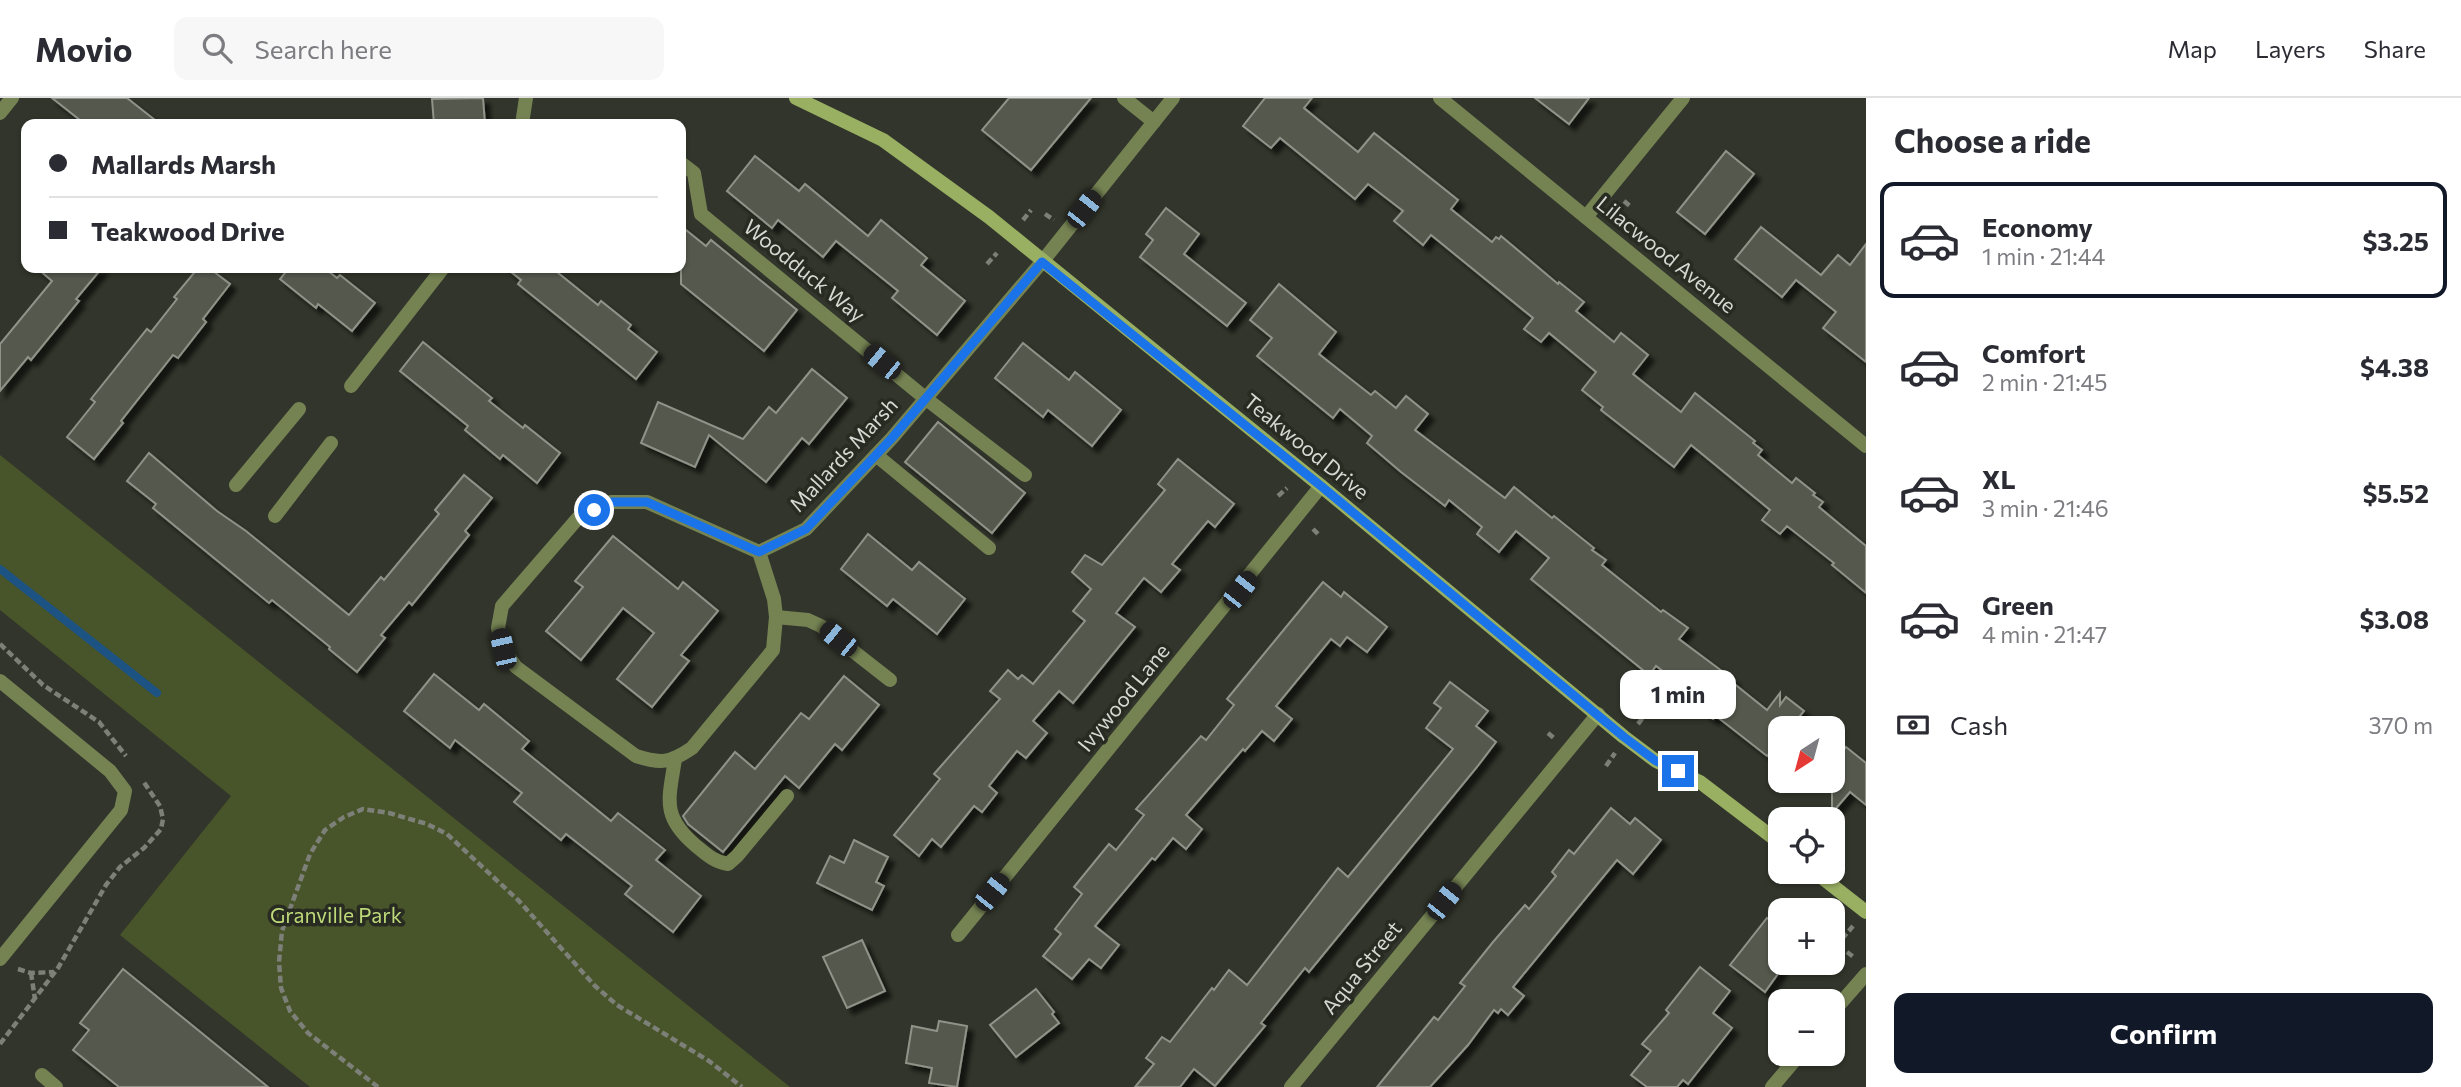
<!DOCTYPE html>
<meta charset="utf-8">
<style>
:root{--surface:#fff;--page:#f7f7f7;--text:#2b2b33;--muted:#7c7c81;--line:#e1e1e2;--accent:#111827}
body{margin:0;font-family:Commissioner,sans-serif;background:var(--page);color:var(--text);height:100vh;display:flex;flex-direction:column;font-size:26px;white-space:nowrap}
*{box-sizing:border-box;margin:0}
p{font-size:23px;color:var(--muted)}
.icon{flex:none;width:38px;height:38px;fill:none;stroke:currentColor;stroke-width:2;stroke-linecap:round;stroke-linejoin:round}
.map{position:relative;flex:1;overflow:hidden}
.panel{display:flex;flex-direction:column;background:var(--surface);width:595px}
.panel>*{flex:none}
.hud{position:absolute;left:21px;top:21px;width:665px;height:154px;border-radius:14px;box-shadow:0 2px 5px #0004;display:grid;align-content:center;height:154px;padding:0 28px;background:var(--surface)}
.needle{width:46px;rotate:216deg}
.controls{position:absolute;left:1768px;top:618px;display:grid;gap:14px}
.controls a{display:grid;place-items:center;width:77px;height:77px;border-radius:14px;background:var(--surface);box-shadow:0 2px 5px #0004;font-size:35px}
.end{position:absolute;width:32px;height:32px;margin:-16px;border:9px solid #1a73e8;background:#fff;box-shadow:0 0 0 4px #fff}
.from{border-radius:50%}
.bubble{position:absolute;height:49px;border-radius:14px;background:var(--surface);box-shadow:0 2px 5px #0004;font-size:23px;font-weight:700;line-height:49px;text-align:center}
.car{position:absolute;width:21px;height:42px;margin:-21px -10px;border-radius:9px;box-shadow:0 0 5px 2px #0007;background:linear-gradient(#222 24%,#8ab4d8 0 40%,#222 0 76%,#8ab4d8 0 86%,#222 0)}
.hud b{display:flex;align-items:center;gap:24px;height:66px;font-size:26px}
.hud b+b{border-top:2px solid var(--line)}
.hud i{width:18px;height:18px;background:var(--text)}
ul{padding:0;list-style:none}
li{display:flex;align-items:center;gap:21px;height:116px;margin:0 14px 10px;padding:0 14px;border:4px solid transparent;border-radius:14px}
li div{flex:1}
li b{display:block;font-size:26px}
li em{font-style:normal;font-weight:700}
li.current{border-color:var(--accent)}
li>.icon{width:63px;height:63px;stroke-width:1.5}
h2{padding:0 28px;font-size:32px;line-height:84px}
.pay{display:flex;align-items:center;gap:18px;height:77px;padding:0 28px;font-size:26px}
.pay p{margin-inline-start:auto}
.cta{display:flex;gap:14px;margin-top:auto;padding:14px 28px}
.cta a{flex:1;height:80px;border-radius:14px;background:var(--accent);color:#fff;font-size:28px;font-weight:700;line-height:80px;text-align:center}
header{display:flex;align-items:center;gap:42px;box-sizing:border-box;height:98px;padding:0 35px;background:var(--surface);border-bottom:2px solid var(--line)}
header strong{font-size:33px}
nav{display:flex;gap:38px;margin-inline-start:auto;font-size:24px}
.search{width:490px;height:63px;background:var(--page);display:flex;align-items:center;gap:18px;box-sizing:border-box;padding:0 24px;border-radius:14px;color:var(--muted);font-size:26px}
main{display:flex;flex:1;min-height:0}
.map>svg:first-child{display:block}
</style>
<header>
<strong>Movio</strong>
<div class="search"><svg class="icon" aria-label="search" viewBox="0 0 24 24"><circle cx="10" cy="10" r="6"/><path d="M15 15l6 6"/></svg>Search here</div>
<nav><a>Map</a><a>Layers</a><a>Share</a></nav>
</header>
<main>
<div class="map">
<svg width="1866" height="989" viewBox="0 0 1866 989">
<defs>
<filter id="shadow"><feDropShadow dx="6" dy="6" stdDeviation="2" flood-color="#0009"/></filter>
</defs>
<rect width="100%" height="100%" fill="#32352b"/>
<path fill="#485429" d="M0,357L790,989H310L120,837L231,698L0,512Z"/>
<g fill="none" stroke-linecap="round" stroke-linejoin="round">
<path stroke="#1d5382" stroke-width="8" d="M0,471L157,595"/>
</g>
<g fill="#55584e" stroke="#8f9388" stroke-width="2" filter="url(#shadow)">
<path d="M52,0H127L160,26H85Z"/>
<path d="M483,0L485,26H434L432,1Z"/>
<path d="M1009,0H1091L1031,72L982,32Z"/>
<path d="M1265,0H1312L1304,10L1358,54L1374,35L1458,102L1451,111L1492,144L1496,139L1499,141L1501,138L1558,186L1559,184L1584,204L1576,213L1614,244L1621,235L1648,257L1633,276L1681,314L1695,295L1755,343L1753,345L1762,352L1758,357L1792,385L1796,380L1815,395L1813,397L1823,404L1819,409L1866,448V495L1832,467L1834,465L1787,428L1780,436L1762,422L1770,412L1691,347L1674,369L1601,312L1603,309L1582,292L1596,274L1549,235L1541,244L1524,231L1533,220L1431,137L1423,147L1394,123L1403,113L1368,86L1355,101L1280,40L1271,50L1243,28Z"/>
<path d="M1535,0H1589L1569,26Z"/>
<path d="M1726,53L1754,76L1705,136L1677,114Z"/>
<path d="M755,58L799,93L805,86L868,138L881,122L927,160L921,167L965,203L937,237L892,200L898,193L836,143L823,159L778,122L772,130L727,93Z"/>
<path d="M1166,110L1199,136L1184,156L1246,205L1227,228L1140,159L1153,142L1146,136Z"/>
<path d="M681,128L706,148L711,142L797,212L764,253L681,186Z"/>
<path d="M1761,129L1821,177L1838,157L1850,167L1866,146V264L1823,230L1836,214L1796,182L1782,199L1735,161Z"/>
<path d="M37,170H102L76,201L79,203L31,262L28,259L0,293V246L52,183Z"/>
<path d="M198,170H209L230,186L203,221L206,224L178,260L173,257L121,323L123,325L94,361L67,339L95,304L91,301L147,231L151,234L177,201L174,199Z"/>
<path d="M289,170H324L337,180L340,177L375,205L352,233L318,206L316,210L280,181Z"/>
<path d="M506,170H552L598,207L601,203L631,227L628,231L657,254L636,281L518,186L521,182Z"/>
<path d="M1279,186L1336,234L1319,256L1371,297L1375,293L1396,310L1406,298L1428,316L1415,332L1505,400L1514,389L1552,420L1554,418L1594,450L1592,452L1606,462L1602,467L1661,514L1663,512L1688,530L1679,541L1734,582L1732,584L1767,612L1780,595V607L1786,599L1804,613L1796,623L1804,630H1780V643L1767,658L1716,618L1713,621L1685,599L1690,593L1656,568L1649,577L1531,481L1549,460L1516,433L1499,454L1477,436L1482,429L1449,402L1445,408L1401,374L1367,345L1372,338L1340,311L1333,320L1257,258L1272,240L1250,222Z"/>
<path d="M423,244L492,300L489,303L523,330L525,327L560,355L537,385L503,357L500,361L465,332L468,328L400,273Z"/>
<path d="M1023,245L1069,282L1075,274L1121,312L1092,348L1048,312L1043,319L995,280Z"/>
<path d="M812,271L847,300L809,346L802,340L766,384L709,337L695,369L641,345L658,304L743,341L769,309L776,315Z"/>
<path d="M938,324L1025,395L992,435L905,364Z"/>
<path d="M149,355L217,413L246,433L349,517L381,479L384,482L439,416L435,412L464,377L492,400L465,433L469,437L412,507L409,504L381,537L385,540L357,574L329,551L330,549L272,502L269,505L153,410L156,406L127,383Z"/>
<path d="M1178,361L1234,406L1215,429L1208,423L1172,466L1180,472L1161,494L1144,480L1116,515L1135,529L1073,605L1059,593L1033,623L1047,635L1026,660L1017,653L989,688L997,695L982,714L974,708L941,749L932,741L919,758L894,737L940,681L934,676L1000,601L990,593L1008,572L1018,581L1022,577L1033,586L1085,523L1073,513L1091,491L1072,474L1085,457L1102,467L1165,392L1158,386Z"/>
<path d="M868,436L912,472L919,464L965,501L937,536L893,501L887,508L841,471Z"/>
<path d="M613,438L678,491L683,484L718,513L681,557L689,563L652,609L617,581L654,535L623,510L581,562L546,533L583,489L575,483Z"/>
<path d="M1323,484L1341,499L1344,494L1387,529L1367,554L1347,539L1340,548L1331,541L1276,608L1292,621L1274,643L1262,633L1245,653L1243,651L1186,717L1202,731L1186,751L1173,740L1155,762L1152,760L1095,828L1119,847L1101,870L1089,861L1072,881L1043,858L1061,836L1055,831L1082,796L1074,789L1109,746L1116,752L1144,717L1136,711L1201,638L1206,642L1234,607L1227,601Z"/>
<path d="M434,576L479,612L484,606L529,643L522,651L611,723L618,715L665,752L656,762L701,798L673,834L625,796L632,788L566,736L561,742L514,704L522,695L455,642L450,650L404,613Z"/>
<path d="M844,578L879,607L842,652L835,646L799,690L785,678L723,754L688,726L683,718L735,654L755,671L801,615L809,621Z"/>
<path d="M1450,584L1488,613L1476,628L1496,644L1477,669L1309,874L1305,870L1261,925L1265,928L1215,988L1194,971L1180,989H1135L1154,966L1146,960L1162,939L1170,944L1212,890L1214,892L1229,872L1247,887L1338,770L1348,779L1453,651L1426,630L1441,610L1434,605Z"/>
<path d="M1846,649L1866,665V707L1850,694L1832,715V666Z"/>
<path d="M1611,710L1630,726L1635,720L1661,742L1633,776L1617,762L1513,889L1524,898L1508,917L1501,911L1498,915L1494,912L1468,947L1430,989H1377L1434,919L1438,922L1465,888L1460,885L1493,844L1525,807L1529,811L1556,778L1552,774L1569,752L1574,756Z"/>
<path d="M854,742L888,759L876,784L884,788L872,812L817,785L830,758L844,765Z"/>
<path d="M1767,820L1780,830V873L1765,894L1730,867Z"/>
<path d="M862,842L885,893L847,910L823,859Z"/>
<path d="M1700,869L1730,893L1713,915L1732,930L1688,986L1683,982L1677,989H1647L1631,977L1651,953L1642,946L1669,915L1666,912Z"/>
<path d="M123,871L268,989H119L73,952L89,932L80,925Z"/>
<path d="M1036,891L1054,914L1052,916L1059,925L1016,959L990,927Z"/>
<path d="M939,923L967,928L957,989L929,985L932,970L906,965L912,928L937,933Z"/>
</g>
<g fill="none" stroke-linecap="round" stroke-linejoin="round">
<g stroke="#7d8078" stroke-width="4.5" stroke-dasharray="7 3.5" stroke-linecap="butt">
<path d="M1624,103L1631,109"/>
<path d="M1045,116L1054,122"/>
<path d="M1023,122L1031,112"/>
<path d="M987,166L997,155"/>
<path d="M1278,398L1287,390"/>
<path d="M1313,431L1319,437"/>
<path d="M0,546L43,587L99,624L126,658"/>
<path d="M1638,626L1645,617"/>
<path d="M1548,635L1555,641"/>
<path d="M1606,668L1615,655"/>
<path d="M1842,841L1853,828"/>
<path d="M1847,854L1855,860"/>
<path d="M18,871L31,875L54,874"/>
<path d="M31,875L35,901"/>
<path d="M0,946L58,870L106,787L120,769L144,750L161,731L163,721L160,708L143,683"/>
<path d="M378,989L308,935L290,913L281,890L279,864L282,833L310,756L325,732L344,719L363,711L389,715L427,726L447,736L519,803L595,888L617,907L709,963L742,989"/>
</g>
<g stroke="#758353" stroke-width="14">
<path d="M1124,0L1154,24"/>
<path d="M0,15L12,0"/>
<path d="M522,26L526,0"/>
<path d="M681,65L694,75L701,116L925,300L1025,377"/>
<path d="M351,288L443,170"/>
<path d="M876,357L989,450"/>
<path d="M236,387L299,311"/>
<path d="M275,418L331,345"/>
<path d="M759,454L774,501L776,519L773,552L692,650C670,665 661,666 636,658L516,569L503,551L498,530L502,508L578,420L611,404H647L759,454L806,431L892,340L1042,164"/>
<path d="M776,519L808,522L821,528L890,582"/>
<path d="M0,583L110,673L125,693L121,712L0,861"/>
<path d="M675,661C669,701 661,718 695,747C706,756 714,764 728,766L737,758L787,698"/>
<path d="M42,977L56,989"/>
</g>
<g stroke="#758353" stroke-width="14">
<path d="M1440,0L1866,348"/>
<path d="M1586,119L1683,0"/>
<path d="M1042,164L1173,0"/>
<path d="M958,837L1321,388"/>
<path d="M1832,915L1866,876"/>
<path d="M1291,989L1598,616"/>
<path d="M1772,989L1800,956"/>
</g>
<g stroke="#99af62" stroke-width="14">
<path d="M796,0L883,42L989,119L1321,388L1624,639L1656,663L1700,684L1780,745"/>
<path d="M1815,774L1866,814"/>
</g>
</g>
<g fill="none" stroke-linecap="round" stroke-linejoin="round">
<path stroke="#1a73e8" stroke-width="9" d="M594,412L611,404H647L759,454L806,431L892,340L1042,164L1321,388L1624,639L1656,663L1678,673"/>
</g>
<g text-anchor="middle" stroke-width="7" stroke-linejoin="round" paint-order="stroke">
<g font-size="21" fill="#d6d9d3" stroke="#282b22">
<text transform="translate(1666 157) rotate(39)" y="7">Lilacwood Avenue</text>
<text transform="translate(804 173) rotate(39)" y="7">Woodduck Way</text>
<text transform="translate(1306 349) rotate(39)" y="7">Teakwood Drive</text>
<text transform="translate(844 357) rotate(-47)" y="7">Mallards Marsh</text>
<text transform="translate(1124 600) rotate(-51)" y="7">Ivywood Lane</text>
<text transform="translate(1362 870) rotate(-51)" y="7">Aqua Street</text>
</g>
<g font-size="21" fill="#bed979" stroke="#282b22">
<text x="336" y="825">Granville Park</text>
</g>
</g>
</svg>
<div class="controls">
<a><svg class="needle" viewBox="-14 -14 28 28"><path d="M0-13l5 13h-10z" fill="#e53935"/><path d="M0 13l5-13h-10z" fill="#7c7c81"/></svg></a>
<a><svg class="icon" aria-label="locate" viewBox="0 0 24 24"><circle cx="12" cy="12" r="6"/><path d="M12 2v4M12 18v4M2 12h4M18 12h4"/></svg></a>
<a>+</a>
<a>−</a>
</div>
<i class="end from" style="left:594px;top:412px"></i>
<i class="end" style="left:1678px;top:673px"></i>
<div class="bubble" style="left:1620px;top:572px;width:116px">1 min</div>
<i class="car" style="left:1084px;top:111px;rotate:38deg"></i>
<i class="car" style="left:882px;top:264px;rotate:309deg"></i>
<i class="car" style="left:1240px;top:492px;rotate:38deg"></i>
<i class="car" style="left:838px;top:541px;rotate:309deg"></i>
<i class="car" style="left:503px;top:551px;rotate:347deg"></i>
<i class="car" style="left:992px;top:794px;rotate:39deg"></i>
<i class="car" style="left:1444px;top:803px;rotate:39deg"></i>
<div class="hud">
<b><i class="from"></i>Mallards Marsh</b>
<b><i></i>Teakwood Drive</b>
</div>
</div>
<section class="panel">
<h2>Choose a ride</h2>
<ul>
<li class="current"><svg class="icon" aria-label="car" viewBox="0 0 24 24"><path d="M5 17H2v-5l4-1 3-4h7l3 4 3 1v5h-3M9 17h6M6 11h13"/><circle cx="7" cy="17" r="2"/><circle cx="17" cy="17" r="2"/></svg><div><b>Economy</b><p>1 min · 21:44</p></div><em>$3.25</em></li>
<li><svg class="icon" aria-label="car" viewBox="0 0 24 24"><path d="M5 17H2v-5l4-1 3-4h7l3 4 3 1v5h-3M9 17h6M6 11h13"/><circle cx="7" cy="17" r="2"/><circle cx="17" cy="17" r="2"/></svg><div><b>Comfort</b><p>2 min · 21:45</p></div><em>$4.38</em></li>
<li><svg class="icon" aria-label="car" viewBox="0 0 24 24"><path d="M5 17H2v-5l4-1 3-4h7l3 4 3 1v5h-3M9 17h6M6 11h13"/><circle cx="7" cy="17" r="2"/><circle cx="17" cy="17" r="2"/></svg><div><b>XL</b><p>3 min · 21:46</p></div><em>$5.52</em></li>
<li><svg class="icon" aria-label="car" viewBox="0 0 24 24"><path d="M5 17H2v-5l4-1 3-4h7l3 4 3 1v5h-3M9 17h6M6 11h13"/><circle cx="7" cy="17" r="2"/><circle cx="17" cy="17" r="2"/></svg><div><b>Green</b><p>4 min · 21:47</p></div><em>$3.08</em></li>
</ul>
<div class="pay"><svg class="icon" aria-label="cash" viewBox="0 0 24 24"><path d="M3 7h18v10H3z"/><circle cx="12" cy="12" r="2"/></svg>Cash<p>370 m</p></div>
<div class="cta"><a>Confirm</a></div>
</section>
</main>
